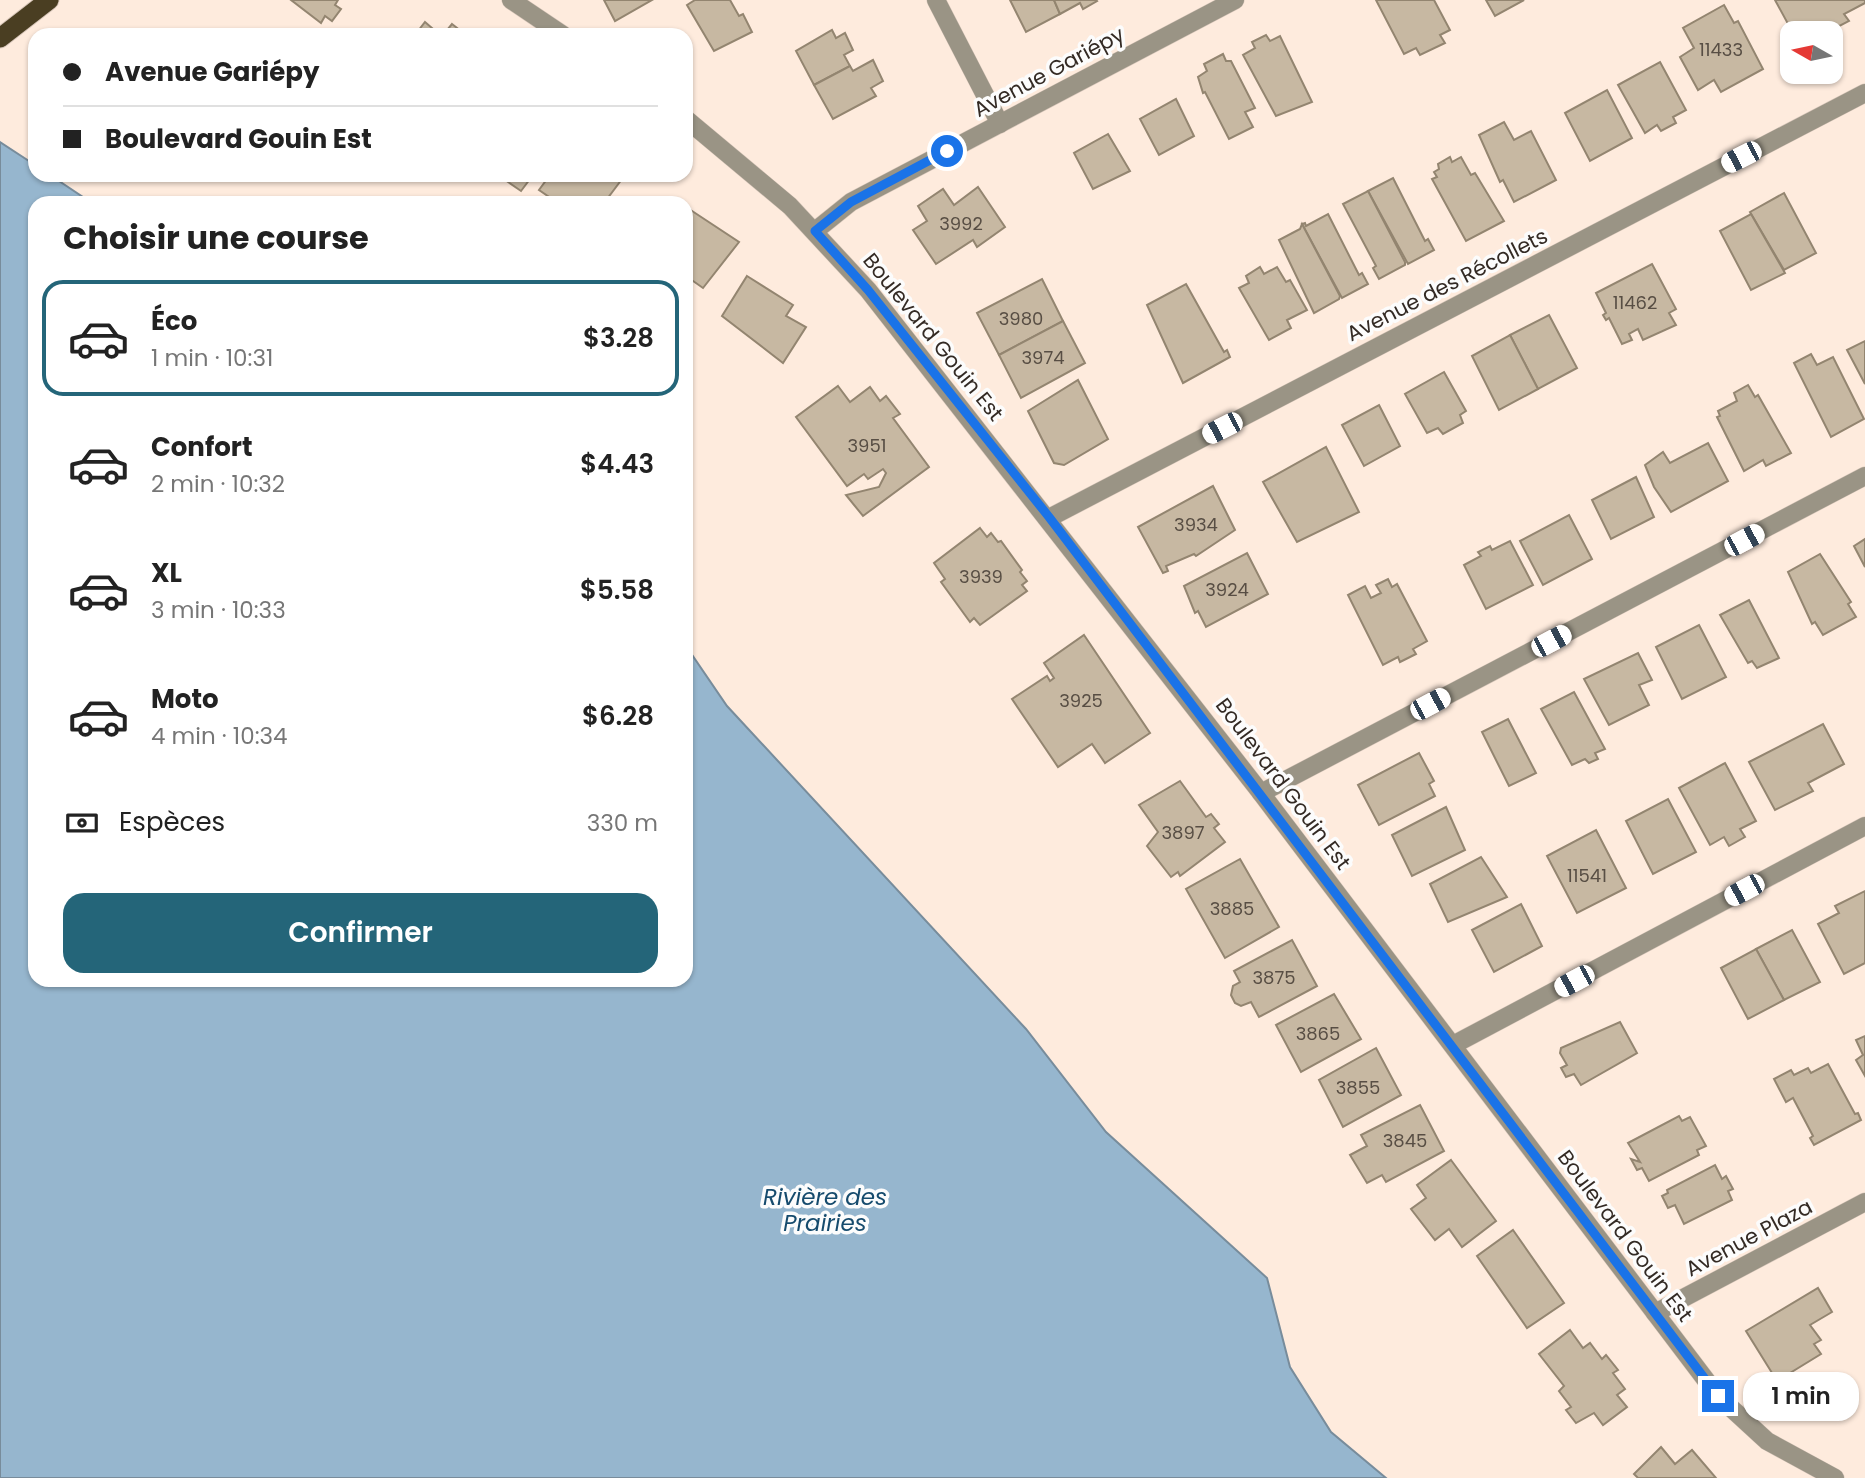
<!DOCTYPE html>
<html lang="fr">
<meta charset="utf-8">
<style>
:root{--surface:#fff;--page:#f2f2f2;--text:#222;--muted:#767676;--line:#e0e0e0;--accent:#246579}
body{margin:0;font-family:Poppins,sans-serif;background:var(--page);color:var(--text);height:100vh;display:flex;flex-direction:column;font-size:26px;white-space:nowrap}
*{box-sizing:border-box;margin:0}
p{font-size:23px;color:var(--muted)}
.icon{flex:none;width:38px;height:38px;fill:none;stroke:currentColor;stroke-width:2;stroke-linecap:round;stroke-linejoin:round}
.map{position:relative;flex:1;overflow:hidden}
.side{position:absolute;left:28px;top:196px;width:665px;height:791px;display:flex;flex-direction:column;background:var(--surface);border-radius:21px;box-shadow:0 2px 5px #0004}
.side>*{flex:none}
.top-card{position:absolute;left:28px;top:28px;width:665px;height:154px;border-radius:21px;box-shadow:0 2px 5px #0004;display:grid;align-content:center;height:154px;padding:0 35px;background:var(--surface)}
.needle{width:46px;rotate:279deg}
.fabs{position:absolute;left:1780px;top:21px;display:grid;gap:14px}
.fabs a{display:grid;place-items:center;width:63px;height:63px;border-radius:14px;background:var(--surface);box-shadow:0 2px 5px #0004;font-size:35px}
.end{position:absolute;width:32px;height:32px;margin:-16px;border:9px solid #1a73e8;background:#fff;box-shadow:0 0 0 4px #fff}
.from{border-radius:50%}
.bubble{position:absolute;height:49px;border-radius:21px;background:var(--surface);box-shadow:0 2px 5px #0004;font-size:23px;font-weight:600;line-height:49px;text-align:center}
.car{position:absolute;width:21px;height:42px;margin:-21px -10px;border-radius:9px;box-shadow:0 0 5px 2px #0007;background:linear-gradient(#fff 24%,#345 0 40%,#fff 0 76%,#345 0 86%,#fff 0)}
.top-card b{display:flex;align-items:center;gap:24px;height:66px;font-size:26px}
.top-card b+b{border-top:2px solid var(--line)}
.top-card i{width:18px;height:18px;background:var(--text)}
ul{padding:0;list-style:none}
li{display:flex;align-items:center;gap:21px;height:116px;margin:0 14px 10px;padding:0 21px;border:4px solid transparent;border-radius:21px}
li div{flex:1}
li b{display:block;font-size:26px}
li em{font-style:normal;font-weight:600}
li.current{border-color:var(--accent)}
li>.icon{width:63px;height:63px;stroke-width:1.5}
h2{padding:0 35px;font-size:32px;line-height:84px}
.pay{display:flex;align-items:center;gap:18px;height:77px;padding:0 35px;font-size:26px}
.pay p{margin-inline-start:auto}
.action{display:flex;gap:14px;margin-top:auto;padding:14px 35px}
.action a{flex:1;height:80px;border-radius:21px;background:var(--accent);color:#fff;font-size:28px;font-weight:600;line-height:80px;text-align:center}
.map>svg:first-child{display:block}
</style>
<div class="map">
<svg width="1865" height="1478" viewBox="0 0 1865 1478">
<rect width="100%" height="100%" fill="#feebdd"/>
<path fill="#96b6ce" stroke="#788c9b" stroke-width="2" d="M0,142L35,165V175H50L86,199L107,203H35V980H686V646L727,706L1026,1029L1106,1132L1267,1278L1290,1367L1331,1432L1386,1478H0Z"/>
<g fill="#c7b8a2" stroke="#938570" stroke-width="2">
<path d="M291,0H338L335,5L341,9L332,21L325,16L321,23Z"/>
<path d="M604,0H652L615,21Z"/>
<path d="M730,0L739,16L743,14L752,32L714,51L687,5L695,0Z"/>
<path d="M1010,0H1054L1060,14L1026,32Z"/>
<path d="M1054,0H1096L1097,1L1083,9L1080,3L1060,14Z"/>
<path d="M1376,0H1434L1450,30L1440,35L1445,43L1420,55L1416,48L1404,54Z"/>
<path d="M1486,0H1524L1495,16Z"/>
<path d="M1775,0H1865V3L1844,14L1849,21L1826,33H1793Z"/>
<path d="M1724,5L1734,23L1738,21L1763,69L1721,92L1714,80L1698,90L1680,57L1694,48L1683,28Z"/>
<path d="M425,22L440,35H415Z"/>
<path d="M452,24L466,35H443Z"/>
<path d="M832,30L836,38L845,33L853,50L844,55L850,66L814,85L796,51Z"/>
<path d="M1266,35L1270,41L1280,36L1312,102L1276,116L1243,55L1255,48L1252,42Z"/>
<path d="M1223,54L1226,61H1231L1255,108L1245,112L1253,127L1229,139L1205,92L1203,93L1198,77L1207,71L1204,64Z"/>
<path d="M873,60L883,81L871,88L876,96L833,119L814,85L850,66L853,71Z"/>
<path d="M1660,62L1686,110L1673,117L1676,123L1661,131L1657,125L1645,133L1618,85Z"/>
<path d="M1607,90L1632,138L1590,161L1565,113Z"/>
<path d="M1176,99L1194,136L1159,155L1140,119Z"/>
<path d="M1504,122L1514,140L1531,131L1556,180L1514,202L1503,180L1500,182L1479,135Z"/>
<path d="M1108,134L1130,171L1093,189L1074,153Z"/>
<path d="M1450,157L1452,162L1461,157L1471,175L1475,173L1504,221L1466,241L1432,179L1437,177L1434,172L1439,169L1438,164Z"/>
<path d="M498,175H533L521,191Z"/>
<path d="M550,175H625L604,203H558L539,190Z"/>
<path d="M1393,178L1425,241L1428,239L1434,250L1408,264L1368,191Z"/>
<path d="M978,187L1005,227L977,247L973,240L936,264L913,230L927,221L918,206L943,189L954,205Z"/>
<path d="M1368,191L1405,262V265L1379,279L1373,268L1376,266L1343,204Z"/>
<path d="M1784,193L1816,253L1784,270L1750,212Z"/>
<path d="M686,207L739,242L703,288L686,276Z"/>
<path d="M1328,214L1359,275L1362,273L1368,284L1342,298L1302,224L1305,223L1306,226Z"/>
<path d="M1751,214L1785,273L1751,290L1720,231Z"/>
<path d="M1302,224L1340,296L1339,299L1314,313L1279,240L1300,229Z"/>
<path d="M1652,264L1676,309L1669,313L1676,325L1643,340L1638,329L1629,334L1632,340L1622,344L1609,318L1606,320L1603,315L1606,313L1596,293Z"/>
<path d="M1260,267L1264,274L1277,267L1286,282L1290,280L1307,310L1287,320L1291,328L1269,340L1239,288L1249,283L1246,276Z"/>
<path d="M747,276L793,305L786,316L806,327L783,363L722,316Z"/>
<path d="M1042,279L1063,321L999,355L977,313Z"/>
<path d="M1186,284L1224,352L1227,350L1230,357L1183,383L1147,305Z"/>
<path d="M1549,315L1577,368L1538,389L1510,335Z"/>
<path d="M1063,321L1085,363L1021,398L999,355Z"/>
<path d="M1510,335L1538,389L1499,410L1472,356Z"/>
<path d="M1865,341V384L1847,350Z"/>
<path d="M1811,354L1817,365L1833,357L1864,419L1831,437L1794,363Z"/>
<path d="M1444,372L1466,411L1460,415L1463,423L1443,434L1438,428L1427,433L1405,394Z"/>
<path d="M1078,380L1108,439L1064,465L1054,463L1028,411Z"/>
<path d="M1748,385L1755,397L1758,395L1791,453L1766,466L1763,460L1744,471L1717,417L1720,416L1718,411L1737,401L1734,393Z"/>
<path d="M838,386L850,402L870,387L880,401L886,396L900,414L893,418L929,467L863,516L846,495L879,487L886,473L883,469L868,479L864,474L847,486L796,417Z"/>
<path d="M1379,405L1400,446L1364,466L1342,425Z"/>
<path d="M1708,443L1728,481L1671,512L1654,487L1645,465L1663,452L1670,463Z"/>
<path d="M1326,447L1359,512L1297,542L1263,482Z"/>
<path d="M1636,477L1654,517L1611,539L1592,500Z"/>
<path d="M1213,486L1235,530L1196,556L1194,554L1166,566L1168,571L1163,573L1138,527Z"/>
<path d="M1569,515L1592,559L1543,585L1520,541Z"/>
<path d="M980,528L987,537L991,533L998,542L1001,541L1022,570L1020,572L1027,581L1022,585L1027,591L980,625L974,618L970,622L941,582L945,579L934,563Z"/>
<path d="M1865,539V567L1854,546Z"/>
<path d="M1510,541L1533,585L1486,609L1464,565L1481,556L1478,552L1490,546L1492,550Z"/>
<path d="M1247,553L1268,594L1206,627L1198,611L1195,613L1184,586Z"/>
<path d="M1820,554L1851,602L1848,604L1856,617L1823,635L1815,622L1812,624L1788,572Z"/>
<path d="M1388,579L1392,587L1397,584L1427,641L1413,649L1416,654L1400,662L1398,657L1383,665L1348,595L1365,586L1371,598L1381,593L1376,585Z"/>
<path d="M1749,600L1779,658L1757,668L1752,661L1748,663L1720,615Z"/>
<path d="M1699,625L1726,677L1682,699L1656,647Z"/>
<path d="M1084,635L1150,733L1105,763L1092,744L1058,767L1012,699L1047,676L1050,681L1054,678L1044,663Z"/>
<path d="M1638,653L1652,680L1639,685L1649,705L1609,725L1584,679Z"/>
<path d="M1574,692L1605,749L1595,753L1598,759L1589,763L1585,759L1572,765L1541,709Z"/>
<path d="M1508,719L1536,773L1509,786L1482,732Z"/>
<path d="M1823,724L1844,764L1808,783L1813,791L1775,810L1749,762Z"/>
<path d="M1419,753L1434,781L1429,784L1435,796L1379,825L1358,785Z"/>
<path d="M1725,763L1756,821L1740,829L1745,837L1729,846L1724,837L1710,845L1679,788Z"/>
<path d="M1180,781L1206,817L1211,814L1219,824L1214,828L1225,842L1180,876L1178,872L1171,877L1147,846L1158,832L1139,805Z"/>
<path d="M1668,799L1696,852L1653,874L1626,821Z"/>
<path d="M1446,807L1465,850L1412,876L1392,835Z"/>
<path d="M1596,830L1626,888L1577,913L1547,856Z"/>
<path d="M1481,857L1507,897L1448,922L1430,884Z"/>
<path d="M1240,859L1279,927L1225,958L1186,889Z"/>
<path d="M1865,891V963L1844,974L1818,924L1839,913L1835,906Z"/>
<path d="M1521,904L1542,946L1494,972L1472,930Z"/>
<path d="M1792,930L1820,982L1784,1000L1756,949Z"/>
<path d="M1292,940L1317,986L1259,1017L1251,1002L1241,1006L1235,1003L1231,995L1233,986L1240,982L1234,971Z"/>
<path d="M1756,949L1784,1000L1748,1019L1721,968Z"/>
<path d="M1334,994L1361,1039L1301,1072L1276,1025Z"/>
<path d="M1620,1022L1637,1053L1581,1085L1574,1074L1566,1077L1561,1068L1567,1065L1560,1053L1561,1048Z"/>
<path d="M1865,1036V1076L1856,1060L1863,1055L1856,1040Z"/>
<path d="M1376,1048L1401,1095L1343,1127L1319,1080Z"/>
<path d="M1828,1064L1855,1114L1858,1113L1861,1120L1814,1145L1810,1138L1813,1136L1793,1098L1786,1102L1774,1079L1791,1070L1794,1075L1808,1068L1811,1073Z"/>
<path d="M1420,1105L1444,1151L1386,1182L1382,1175L1367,1183L1350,1155L1367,1146L1361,1135Z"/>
<path d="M1679,1116L1682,1121L1690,1117L1706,1146L1697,1150L1699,1155L1649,1181L1642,1168L1637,1170L1631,1159L1640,1162L1628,1143Z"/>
<path d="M1451,1160L1496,1221L1462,1247L1449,1229L1435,1240L1411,1209L1426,1198L1417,1185Z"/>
<path d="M1715,1165L1722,1179L1726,1176L1733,1189L1728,1191L1732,1200L1684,1224L1675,1205L1668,1208L1662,1196L1668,1193L1667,1190Z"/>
<path d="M1513,1230L1564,1303L1527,1328L1477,1256Z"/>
<path d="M1818,1288L1832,1312L1810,1325L1821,1340L1814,1344L1821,1354L1777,1381L1746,1331Z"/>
<path d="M1570,1330L1583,1348L1590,1343L1602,1359L1606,1355L1618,1370L1613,1373L1625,1389L1617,1395L1627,1407L1603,1425L1594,1413L1576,1423L1566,1410L1571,1407L1559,1391L1564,1386L1539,1354Z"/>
<path d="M1661,1447L1675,1464L1692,1450L1716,1478H1638L1634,1474Z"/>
</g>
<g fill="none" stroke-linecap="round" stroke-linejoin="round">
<g stroke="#d9c8bc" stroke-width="19">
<g id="minor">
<path d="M936,0L1000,124"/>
<path d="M815,231L851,202L1235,0"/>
<path d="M1049,518L1865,93"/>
<path d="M1261,793L1865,476"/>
<path d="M1453,1045L1865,826"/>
<path d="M1655,1313L1865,1202"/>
</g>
</g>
<g stroke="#d9c8bc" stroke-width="19">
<g id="tertiary">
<path d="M511,0L563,35"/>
<path d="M686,119L790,206L868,290L1261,793L1718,1396L1767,1441L1835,1478"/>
</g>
</g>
<g stroke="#d9c8bc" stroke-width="21">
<path id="trunk" d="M0,38L49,0"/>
</g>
<use href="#minor" stroke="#9a9485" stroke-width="18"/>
<use href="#tertiary" stroke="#9a9485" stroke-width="18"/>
<use href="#trunk" stroke="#4a3e22" stroke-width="19"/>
</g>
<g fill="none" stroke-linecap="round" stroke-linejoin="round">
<path stroke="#1a73e8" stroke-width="9" d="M947,151L851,202L815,231L868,290L1049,517L1718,1396"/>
</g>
<g text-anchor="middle" stroke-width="7" stroke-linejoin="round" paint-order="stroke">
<g font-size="18" fill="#584e44">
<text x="1721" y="56">11433</text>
<text x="961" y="230">3992</text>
<text x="1635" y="309">11462</text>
<text x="1021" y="325">3980</text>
<text x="1043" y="364">3974</text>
<text x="867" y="452">3951</text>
<text x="1196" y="531">3934</text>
<text x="981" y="583">3939</text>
<text x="1227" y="596">3924</text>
<text x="1081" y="707">3925</text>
<text x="1183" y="839">3897</text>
<text x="1587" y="882">11541</text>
<text x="1232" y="915">3885</text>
<text x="1274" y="984">3875</text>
<text x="1318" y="1040">3865</text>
<text x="1358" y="1094">3855</text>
<text x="1405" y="1147">3845</text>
</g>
<g font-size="21" fill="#332a24" stroke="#fcfcfc">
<text transform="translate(1049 72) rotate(-28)" y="7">Avenue Gariépy</text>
<text transform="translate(1447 285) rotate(-27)" y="7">Avenue des Récollets</text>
<text transform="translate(933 337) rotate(51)" y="7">Boulevard Gouin Est</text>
<text transform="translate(1283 784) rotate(53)" y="7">Boulevard Gouin Est</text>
<text transform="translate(1625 1236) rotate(53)" y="7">Boulevard Gouin Est</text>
<text transform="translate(1749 1238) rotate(-28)" y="7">Avenue Plaza</text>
</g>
<g font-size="23" font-style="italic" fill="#164b6d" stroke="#fcfcfc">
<text x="825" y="1205">Rivière des<tspan x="825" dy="26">Prairies</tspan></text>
</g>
</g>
</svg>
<div class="fabs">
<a><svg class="needle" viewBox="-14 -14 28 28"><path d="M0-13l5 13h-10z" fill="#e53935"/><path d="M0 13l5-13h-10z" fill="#767676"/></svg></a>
</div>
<i class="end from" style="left:947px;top:151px"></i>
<i class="end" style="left:1718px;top:1396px"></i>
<div class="bubble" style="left:1743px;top:1372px;width:116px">1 min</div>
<i class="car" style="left:1741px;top:157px;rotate:243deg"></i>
<i class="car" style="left:1222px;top:428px;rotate:243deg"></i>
<i class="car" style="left:1744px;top:540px;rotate:62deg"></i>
<i class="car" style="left:1551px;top:641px;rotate:62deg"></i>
<i class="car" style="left:1430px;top:704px;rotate:62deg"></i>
<i class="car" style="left:1744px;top:890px;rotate:242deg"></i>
<i class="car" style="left:1574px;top:981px;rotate:242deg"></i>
<div class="top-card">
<b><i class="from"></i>Avenue Gariépy</b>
<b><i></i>Boulevard Gouin Est</b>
</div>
<section class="side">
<h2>Choisir une course</h2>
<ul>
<li class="current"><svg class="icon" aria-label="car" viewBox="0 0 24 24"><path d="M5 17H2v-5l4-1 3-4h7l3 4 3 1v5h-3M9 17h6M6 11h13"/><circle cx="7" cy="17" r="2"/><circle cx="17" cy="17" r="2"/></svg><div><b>Éco</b><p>1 min · 10:31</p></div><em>$3.28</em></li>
<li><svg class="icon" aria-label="car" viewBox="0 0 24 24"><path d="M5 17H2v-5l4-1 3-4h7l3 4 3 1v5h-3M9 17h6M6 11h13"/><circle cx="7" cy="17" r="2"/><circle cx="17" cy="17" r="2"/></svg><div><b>Confort</b><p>2 min · 10:32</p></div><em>$4.43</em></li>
<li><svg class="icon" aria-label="car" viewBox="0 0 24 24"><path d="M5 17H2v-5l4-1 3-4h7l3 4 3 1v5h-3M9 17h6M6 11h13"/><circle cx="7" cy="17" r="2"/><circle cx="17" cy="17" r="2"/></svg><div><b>XL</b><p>3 min · 10:33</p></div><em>$5.58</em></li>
<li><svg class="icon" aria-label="car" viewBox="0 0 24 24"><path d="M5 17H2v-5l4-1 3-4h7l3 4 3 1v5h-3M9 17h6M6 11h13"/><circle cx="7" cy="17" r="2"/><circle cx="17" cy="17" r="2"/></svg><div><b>Moto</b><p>4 min · 10:34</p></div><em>$6.28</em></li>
</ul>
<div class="pay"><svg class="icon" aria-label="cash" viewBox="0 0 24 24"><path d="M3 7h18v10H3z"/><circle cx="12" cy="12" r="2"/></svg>Espèces<p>330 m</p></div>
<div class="action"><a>Confirmer</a></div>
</section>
</div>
